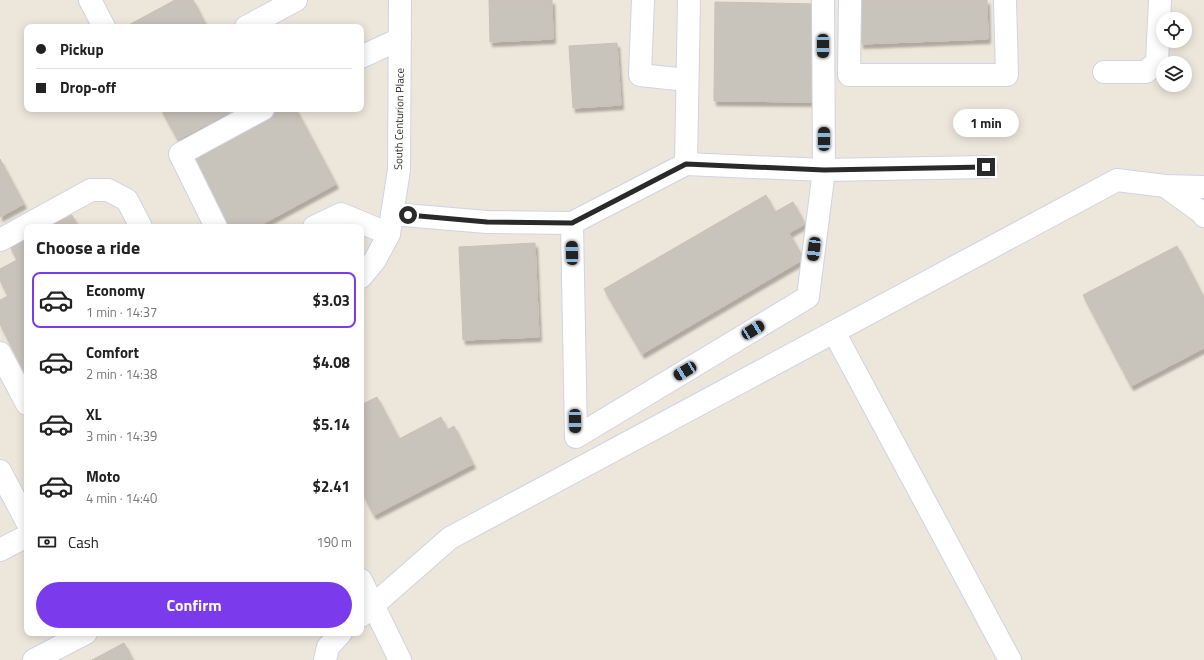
<!DOCTYPE html>
<meta charset="utf-8">
<style>
:root{--surface:#fff;--page:#f2f2f2;--text:#222;--muted:#767676;--line:#e0e0e0;--accent:#7c3aed}
body{margin:0;font-family:"Titillium Web",sans-serif;background:var(--page);color:var(--text);height:100vh;display:flex;flex-direction:column;font-size:15px;white-space:nowrap}
*{box-sizing:border-box;margin:0}
p{font-size:13px;color:var(--muted)}
.icon{flex:none;width:22px;height:22px;fill:none;stroke:currentColor;stroke-width:2;stroke-linecap:round;stroke-linejoin:round}
.map{position:relative;flex:1;overflow:hidden}
.side{position:absolute;left:24px;top:224px;width:340px;height:412px;display:flex;flex-direction:column;background:var(--surface);border-radius:8px;box-shadow:0 2px 10px #0003}
.side>*{flex:none}
.top-card{position:absolute;left:24px;top:24px;width:340px;height:88px;border-radius:8px;box-shadow:0 2px 10px #0003;display:grid;align-content:center;height:88px;padding:0 12px;background:var(--surface)}
.controls{position:absolute;left:1156px;top:12px;display:grid;gap:8px}
.controls a{display:grid;place-items:center;width:36px;height:36px;border-radius:50%;background:var(--surface);box-shadow:0 2px 10px #0003;font-size:20px}
.end{position:absolute;width:18px;height:18px;margin:-9px;border:5px solid #2a2a2a;background:#fff;box-shadow:0 0 0 2px #fff}
.from{border-radius:50%}
.bubble{position:absolute;height:28px;border-radius:14px;background:var(--surface);box-shadow:0 2px 10px #0003;font-size:13px;font-weight:700;line-height:28px;text-align:center}
.car{position:absolute;width:12px;height:24px;margin:-12px -6px;border-radius:5px;box-shadow:0 0 3px 1px #0007;background:linear-gradient(#222 24%,#8ab4d8 0 40%,#222 0 76%,#8ab4d8 0 86%,#222 0)}
.top-card b{display:flex;align-items:center;gap:14px;height:38px;font-size:15px}
.top-card b+b{border-top:1px solid var(--line)}
.top-card i{width:10px;height:10px;background:var(--text)}
ul{padding:0;list-style:none}
li{display:flex;align-items:center;gap:12px;height:56px;margin:0 8px 6px;padding:0 4px;border:2px solid transparent;border-radius:8px}
li div{flex:1}
li b{display:block;font-size:15px}
li em{font-style:normal;font-weight:700}
li.current{border-color:var(--accent)}
li>.icon{width:36px;height:36px;stroke-width:1.5}
h2{padding:0 12px;font-size:18px;line-height:48px}
.pay{display:flex;align-items:center;gap:10px;height:44px;padding:0 12px;font-size:15px}
.pay p{margin-inline-start:auto}
.cta{display:flex;gap:8px;margin-top:auto;padding:8px 12px}
.cta a{flex:1;height:46px;border-radius:24px;background:var(--accent);color:#fff;font-size:16px;font-weight:700;line-height:46px;text-align:center}
.map>svg:first-child{display:block}
</style>
<div class="map">
<svg width="1204" height="660" viewBox="0 0 1204 660">
<defs>
<filter id="shadow"><feDropShadow dx="2.5" dy="4.5" stdDeviation="1" flood-color="#0004"/></filter>
</defs>
<rect width="100%" height="100%" fill="#ede6db"/>
<g fill="#c8c3bb" stroke="#c8c2b5" filter="url(#shadow)">
<path d="M175,0H193L207,27H125Z"/>
<path d="M489,0H552L553,39L490,42Z"/>
<path d="M859,0H987L988,39L861,44Z"/>
<path d="M715,2L818,4L817,102L714,101Z"/>
<path d="M617,43L621,105L573,108L569,46Z"/>
<path d="M161,109H236L178,140Z"/>
<path d="M272,109H296L336,184L257,227H226L191,161L251,129L247,122Z"/>
<path d="M0,159L24,204L0,217Z"/>
<path d="M766,195L775,212L793,202L805,224L789,233L804,259L642,354L604,289Z"/>
<path d="M72,215L78,227H48Z"/>
<path d="M27,238V367L23,369L0,324V300L8,296L0,280V269L17,260L10,246Z"/>
<path d="M535,243L539,337L463,340L459,247Z"/>
<path d="M1177,246L1204,298V348L1131,386L1083,295Z"/>
<path d="M377,397L399,439L441,417L447,430L454,426L473,464L374,515L361,490V405Z"/>
<path d="M124,643L133,660H92Z"/>
</g>
<g fill="none" stroke-linecap="round" stroke-linejoin="round">
<g stroke="#d0d3e4" stroke-width="24">
<g id="minor">
<path d="M90,0L104,27"/>
<path d="M643,0L640,75L687,80"/>
<path d="M850,0L849,75H1007L1005,0"/>
<path d="M246,27L296,0"/>
<path d="M361,57L400,39"/>
<path d="M1104,72H1146L1157,62L1160,0"/>
<path d="M686,164L689,0"/>
<path d="M1165,186L1201,212L1204,216"/>
<path d="M392,214L487,222L572,223L686,164L824,170L986,167"/>
<path d="M572,223L576,437L808,297L824,170L823,0"/>
<path d="M216,227L180,154L263,109"/>
<path d="M314,227L341,214L389,234"/>
<path d="M0,240L91,190H108L127,200L141,227"/>
<path d="M361,277L375,260L389,234L399,170L400,0"/>
<path d="M834,332L1010,660"/>
<path d="M0,353L27,404"/>
<path d="M0,471L27,522"/>
<path d="M0,550L27,536"/>
<path d="M361,580L400,660"/>
<path d="M361,616L450,538L1117,180L1165,186L1204,187"/>
<path d="M34,660L86,633"/>
<path d="M325,660L328,647L341,633"/>
</g>
</g>
<use href="#minor" stroke="#fff" stroke-width="22"/>
</g>
<g fill="none" stroke-linecap="round" stroke-linejoin="round">
<path stroke="#2a2a2a" stroke-width="5" d="M408,215L487,222L572,223L686,164L824,170L986,167"/>
</g>
<g text-anchor="middle" stroke-width="3.5" stroke-linejoin="round" paint-order="stroke">
<g font-size="11" fill="#2a2a2a" stroke="#fff">
<text transform="translate(399 119) rotate(-89)" y="4">South Centurion Place</text>
</g>
</g>
</svg>
<div class="controls">
<a><svg class="icon" aria-label="locate" viewBox="0 0 24 24"><circle cx="12" cy="12" r="6"/><path d="M12 2v4M12 18v4M2 12h4M18 12h4"/></svg></a>
<a><svg class="icon" aria-label="layers" viewBox="0 0 24 24"><path d="M12 4l9 5-9 5-9-5zM3 14l9 5 9-5"/></svg></a>
</div>
<i class="end from" style="left:408px;top:215px"></i>
<i class="end" style="left:986px;top:167px"></i>
<div class="bubble" style="left:953px;top:109px;width:66px">1 min</div>
<i class="car" style="left:823px;top:46px;rotate:180deg"></i>
<i class="car" style="left:824px;top:139px;rotate:0deg"></i>
<i class="car" style="left:814px;top:249px;rotate:187deg"></i>
<i class="car" style="left:572px;top:253px;rotate:359deg"></i>
<i class="car" style="left:753px;top:330px;rotate:59deg"></i>
<i class="car" style="left:685px;top:371px;rotate:239deg"></i>
<i class="car" style="left:575px;top:421px;rotate:179deg"></i>
<div class="top-card">
<b><i class="from"></i>Pickup</b>
<b><i></i>Drop-off</b>
</div>
<section class="side">
<h2>Choose a ride</h2>
<ul>
<li class="current"><svg class="icon" aria-label="car" viewBox="0 0 24 24"><path d="M5 17H2v-5l4-1 3-4h7l3 4 3 1v5h-3M9 17h6M6 11h13"/><circle cx="7" cy="17" r="2"/><circle cx="17" cy="17" r="2"/></svg><div><b>Economy</b><p>1 min · 14:37</p></div><em>$3.03</em></li>
<li><svg class="icon" aria-label="car" viewBox="0 0 24 24"><path d="M5 17H2v-5l4-1 3-4h7l3 4 3 1v5h-3M9 17h6M6 11h13"/><circle cx="7" cy="17" r="2"/><circle cx="17" cy="17" r="2"/></svg><div><b>Comfort</b><p>2 min · 14:38</p></div><em>$4.08</em></li>
<li><svg class="icon" aria-label="car" viewBox="0 0 24 24"><path d="M5 17H2v-5l4-1 3-4h7l3 4 3 1v5h-3M9 17h6M6 11h13"/><circle cx="7" cy="17" r="2"/><circle cx="17" cy="17" r="2"/></svg><div><b>XL</b><p>3 min · 14:39</p></div><em>$5.14</em></li>
<li><svg class="icon" aria-label="car" viewBox="0 0 24 24"><path d="M5 17H2v-5l4-1 3-4h7l3 4 3 1v5h-3M9 17h6M6 11h13"/><circle cx="7" cy="17" r="2"/><circle cx="17" cy="17" r="2"/></svg><div><b>Moto</b><p>4 min · 14:40</p></div><em>$2.41</em></li>
</ul>
<div class="pay"><svg class="icon" aria-label="cash" viewBox="0 0 24 24"><path d="M3 7h18v10H3z"/><circle cx="12" cy="12" r="2"/></svg>Cash<p>190 m</p></div>
<div class="cta"><a>Confirm</a></div>
</section>
</div>
